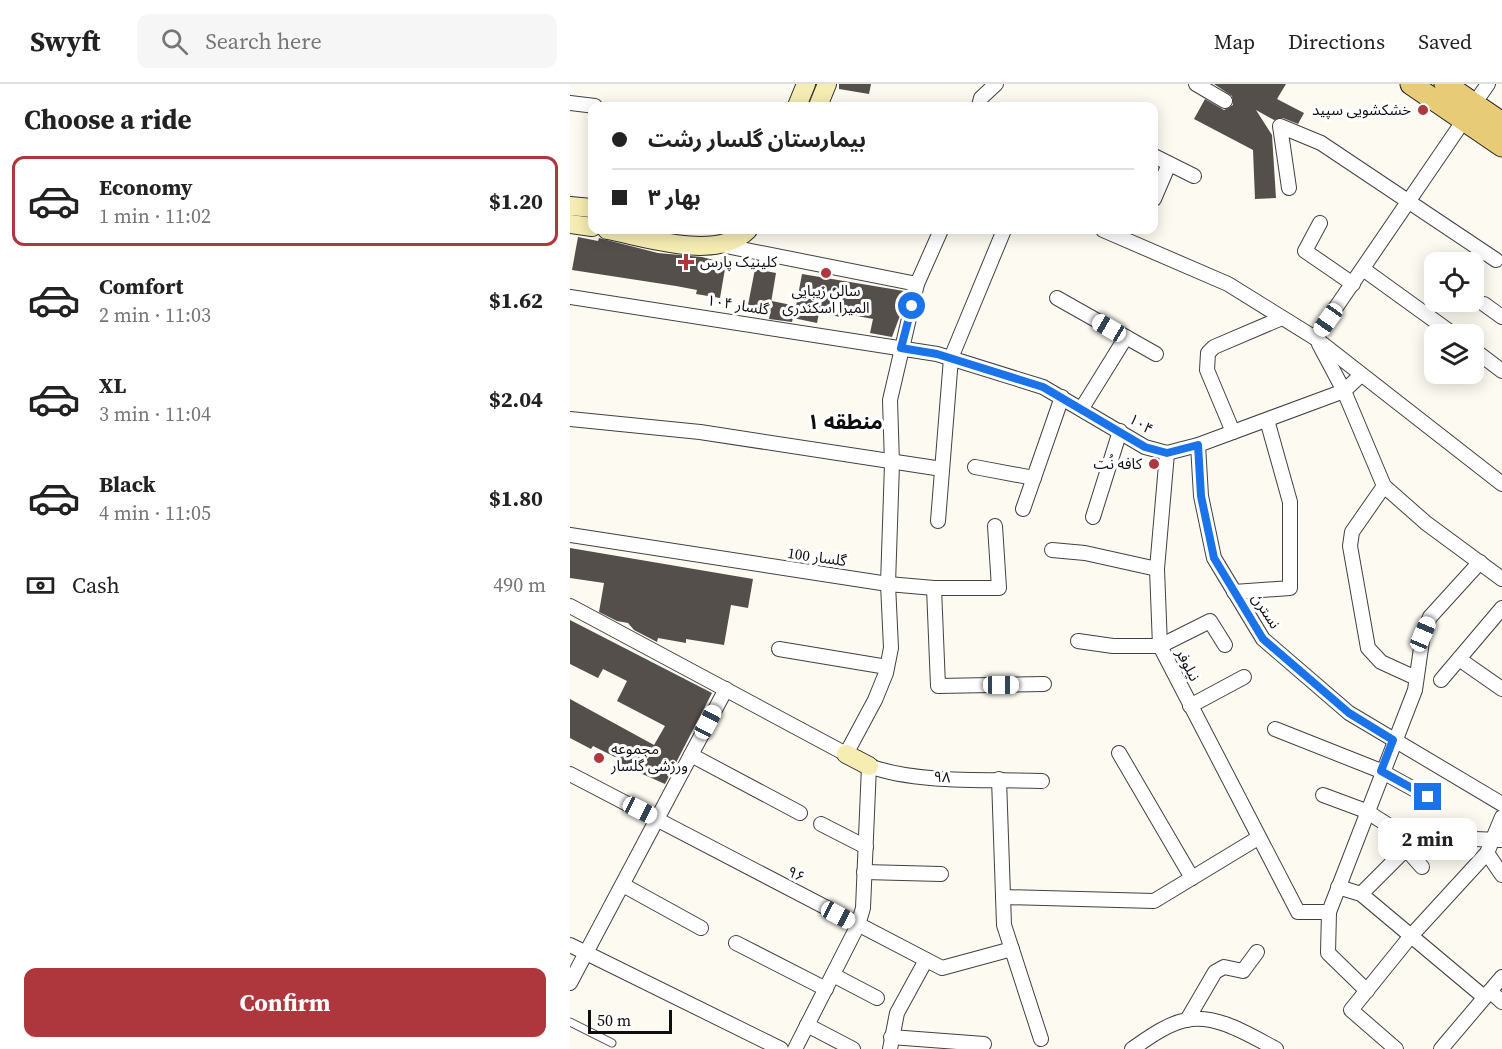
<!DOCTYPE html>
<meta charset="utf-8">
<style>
:root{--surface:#fff;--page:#f6f6f6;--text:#222;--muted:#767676;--line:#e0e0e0;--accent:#ae363d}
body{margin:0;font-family:"Source Serif 4","Noto Sans Arabic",serif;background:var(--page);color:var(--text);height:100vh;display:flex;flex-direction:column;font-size:22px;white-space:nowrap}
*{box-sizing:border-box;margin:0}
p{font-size:20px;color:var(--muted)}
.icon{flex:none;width:33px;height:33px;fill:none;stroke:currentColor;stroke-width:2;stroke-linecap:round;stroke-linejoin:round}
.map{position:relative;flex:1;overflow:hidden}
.panel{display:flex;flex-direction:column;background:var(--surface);width:570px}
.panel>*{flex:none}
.banner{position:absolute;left:18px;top:18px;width:570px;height:132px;border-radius:12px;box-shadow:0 3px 15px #0003;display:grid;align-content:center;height:132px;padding:0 24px;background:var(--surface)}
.controls{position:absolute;left:854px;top:168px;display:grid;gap:12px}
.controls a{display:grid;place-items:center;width:60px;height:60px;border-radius:12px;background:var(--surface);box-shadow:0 3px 15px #0003;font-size:30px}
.scale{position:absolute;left:18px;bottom:15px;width:84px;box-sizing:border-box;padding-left:6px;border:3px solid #0e0e0e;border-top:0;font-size:16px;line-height:21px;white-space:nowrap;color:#0e0e0e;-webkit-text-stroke:4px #fff;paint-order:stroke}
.end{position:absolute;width:27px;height:27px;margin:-14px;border:8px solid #1a73e8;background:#fff;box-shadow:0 0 0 3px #fff}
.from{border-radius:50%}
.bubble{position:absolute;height:42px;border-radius:12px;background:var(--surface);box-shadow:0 3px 15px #0003;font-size:20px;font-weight:700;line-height:42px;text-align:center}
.car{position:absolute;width:18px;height:36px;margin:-18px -9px;border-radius:8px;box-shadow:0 0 4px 2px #0007;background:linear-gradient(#fff 24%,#345 0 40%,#fff 0 76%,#345 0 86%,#fff 0)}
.banner b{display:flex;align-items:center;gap:21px;height:57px;font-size:22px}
.banner b+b{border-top:2px solid var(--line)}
.banner i{width:15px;height:15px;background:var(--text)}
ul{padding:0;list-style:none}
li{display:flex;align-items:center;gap:18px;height:90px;margin:0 12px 9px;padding:0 12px;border:3px solid transparent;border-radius:12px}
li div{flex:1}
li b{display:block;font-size:22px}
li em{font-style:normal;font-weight:700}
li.on{border-color:var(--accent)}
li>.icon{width:54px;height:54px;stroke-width:1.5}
h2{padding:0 24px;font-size:27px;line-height:72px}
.pay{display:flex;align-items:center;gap:15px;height:66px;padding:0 24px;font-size:22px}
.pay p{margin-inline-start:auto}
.button{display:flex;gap:12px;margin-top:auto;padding:12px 24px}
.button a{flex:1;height:69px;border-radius:12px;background:var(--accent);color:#fff;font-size:24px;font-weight:700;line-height:69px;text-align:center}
header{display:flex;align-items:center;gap:36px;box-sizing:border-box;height:84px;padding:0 30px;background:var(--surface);border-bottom:2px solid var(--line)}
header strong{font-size:28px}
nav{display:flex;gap:33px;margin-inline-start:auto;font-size:21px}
.search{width:420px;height:54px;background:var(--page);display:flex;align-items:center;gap:15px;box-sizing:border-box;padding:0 21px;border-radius:12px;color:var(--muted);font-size:22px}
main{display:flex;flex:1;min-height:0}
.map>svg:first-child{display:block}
</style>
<header>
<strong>Swyft</strong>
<div class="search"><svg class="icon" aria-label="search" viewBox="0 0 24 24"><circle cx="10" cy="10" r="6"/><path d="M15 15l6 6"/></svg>Search here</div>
<nav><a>Map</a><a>Directions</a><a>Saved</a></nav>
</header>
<main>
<section class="panel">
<h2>Choose a ride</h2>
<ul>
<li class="on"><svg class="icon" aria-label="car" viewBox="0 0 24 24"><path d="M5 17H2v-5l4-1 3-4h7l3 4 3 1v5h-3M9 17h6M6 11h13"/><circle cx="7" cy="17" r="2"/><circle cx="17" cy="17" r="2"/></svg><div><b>Economy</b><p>1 min · 11:02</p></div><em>$1.20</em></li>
<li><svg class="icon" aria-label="car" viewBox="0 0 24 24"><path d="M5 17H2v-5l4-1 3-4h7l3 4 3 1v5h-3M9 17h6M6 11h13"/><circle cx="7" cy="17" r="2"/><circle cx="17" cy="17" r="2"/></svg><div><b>Comfort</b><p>2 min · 11:03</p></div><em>$1.62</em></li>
<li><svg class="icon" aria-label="car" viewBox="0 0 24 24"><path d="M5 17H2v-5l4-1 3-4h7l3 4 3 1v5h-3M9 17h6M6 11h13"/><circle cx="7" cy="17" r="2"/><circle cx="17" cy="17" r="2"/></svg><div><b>XL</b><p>3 min · 11:04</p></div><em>$2.04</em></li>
<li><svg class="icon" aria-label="car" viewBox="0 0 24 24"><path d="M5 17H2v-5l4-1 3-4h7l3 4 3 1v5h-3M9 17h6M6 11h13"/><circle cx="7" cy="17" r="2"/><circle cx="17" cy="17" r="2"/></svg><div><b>Black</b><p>4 min · 11:05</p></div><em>$1.80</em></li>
</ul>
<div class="pay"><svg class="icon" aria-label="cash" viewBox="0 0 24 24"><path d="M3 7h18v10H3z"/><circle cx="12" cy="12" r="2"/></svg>Cash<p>490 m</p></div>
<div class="button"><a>Confirm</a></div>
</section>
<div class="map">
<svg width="932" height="965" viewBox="0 0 932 965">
<rect width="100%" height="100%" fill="#fdfbf1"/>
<g fill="#554f4c">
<path d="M269,0H301L299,10L269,5Z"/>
<path d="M644,0H716L707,15L734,29L728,40L713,34L704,36L686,26L702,51L706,114L685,115L683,66L624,35L635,15L654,26L663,21L662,12Z"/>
<path d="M8,153L28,157L29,154L88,169L132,173L156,179L150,214L126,210L127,206L106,202L2,186Z"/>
<path d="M185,185L206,189L200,225L178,221Z"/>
<path d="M232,190L334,207L331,229L322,253L300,249L303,235L277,230L276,234L249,229L247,239L223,234L222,238L199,235L202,217L226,222Z"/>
<path d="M0,464L183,495L178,524L161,521L154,561L116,555V559L88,554L87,558L64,546L58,539L47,537L29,528L34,499L0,494Z"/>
<path d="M0,536L142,609L95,700L45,678L47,674L23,662L21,665L0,654V615L84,661L95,642L47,617L57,597L33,585L28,594L0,580Z"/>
</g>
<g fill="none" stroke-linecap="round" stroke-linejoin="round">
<g stroke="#414141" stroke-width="9">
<path id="lane" d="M0,938L42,959"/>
</g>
<g stroke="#414141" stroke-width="16">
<g id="street">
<path d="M626,0L655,17"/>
<path d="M0,19L25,22"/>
<path d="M904,20L918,0"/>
<path d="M409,22L411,14L426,0"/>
<path d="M584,72L624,92"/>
<path d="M719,104L710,42L751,59L926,176"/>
<path d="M584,115L599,80"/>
<path d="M750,139L735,167L783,200"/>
<path d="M533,146L658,200L745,254L932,400"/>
<path d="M151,161L347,200"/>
<path d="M793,185L883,250"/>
<path d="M0,213L367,270L473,303L575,363L597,369L628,361L774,307L791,291"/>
<path d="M487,214L586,270"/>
<path d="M914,220L932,233"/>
<path d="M745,254L894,36"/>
<path d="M749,260L774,307L814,402L856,439L932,495"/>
<path d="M903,265L932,287"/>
<path d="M512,324L556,253"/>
<path d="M0,335L130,348L372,385"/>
<path d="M663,348L637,286L638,269L644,263L712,234"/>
<path d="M628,361L631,412L644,474L693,555L779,629L932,720"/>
<path d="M597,369L587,485L590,562L728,828H759L845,606L853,550L860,533L910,478"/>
<path d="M405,383L464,394"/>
<path d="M814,402L782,448L780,462L798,564L811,578L846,594"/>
<path d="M453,425L492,313"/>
<path d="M523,433L550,347"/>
<path d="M368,437L381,274L434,146"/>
<path d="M0,451L318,500L364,504H429L425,442"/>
<path d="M482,466L515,469L587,485"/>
<path d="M364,504L368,602L474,600"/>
<path d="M664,508L720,504V418L697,336"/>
<path d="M0,522L276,670L305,616L316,589L321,564L318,500L322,380L320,316L347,200L371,146"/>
<path d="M508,557L543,562H590L640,537L655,561"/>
<path d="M209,565L317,583"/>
<path d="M889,575L932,605"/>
<path d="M871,596L932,524"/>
<path d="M620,622L674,593"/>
<path d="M705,645L811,687L858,713"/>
<path d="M549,669L622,794"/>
<path d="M121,671L230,729"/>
<path d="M0,690L372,884L442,865"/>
<path d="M429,695L434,841L471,955"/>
<path d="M753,711L796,727L838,754"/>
<path d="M251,740L296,763"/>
<path d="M879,754L930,756"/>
<path d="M917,769L932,791"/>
<path d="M294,788L371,790"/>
<path d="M53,801L131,844"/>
<path d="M768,803L791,810L914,913"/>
<path d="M791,810L836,765L852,783"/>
<path d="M433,813L584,817L688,754"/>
<path d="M759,828L758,869L797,907"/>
<path d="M166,859L256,905"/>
<path d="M0,861L211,965"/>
<path d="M263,891L307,914"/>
<path d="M0,899L156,605"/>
<path d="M920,907L932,918"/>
<path d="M617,936L645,888L654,883L673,887L687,868"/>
<path d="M237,941L283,965"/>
<path d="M321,953L414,960"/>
<path d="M225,965L288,841L293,824L299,682C348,700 420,695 472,697"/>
<path d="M320,965L327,929L356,876"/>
<path d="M562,965C578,954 597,940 616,936C646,929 681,952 706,965"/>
<path d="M826,965L781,926L840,853L917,769L932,733"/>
<path d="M871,965L932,893"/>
</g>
</g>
<g stroke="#303030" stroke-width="20">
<g id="secondary">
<path d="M227,22L236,0"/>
<path d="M248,22L257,0"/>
<path d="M0,122L22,124"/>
<path d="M0,140L22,143"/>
<path d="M37,146C77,153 146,178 178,146"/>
<path d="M276,670L299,682"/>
</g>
</g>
<g stroke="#1f1f1f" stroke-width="23">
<g id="primary">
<path d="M841,0L932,62"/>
<path d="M875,0L932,39"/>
</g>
</g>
<use href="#lane" stroke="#fff" stroke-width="7"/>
<use href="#street" stroke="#fff" stroke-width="14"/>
<use href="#secondary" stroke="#f6edb3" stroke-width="18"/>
<use href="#primary" stroke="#e8cb76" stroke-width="21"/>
</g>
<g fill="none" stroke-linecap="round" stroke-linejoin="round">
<path stroke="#1a73e8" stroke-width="8" d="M342,222L331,264L367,270L473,303L575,363L597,369L628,361L631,412L644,474L693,555L779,629L823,656L811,687L858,713"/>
</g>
<g fill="#ae363d" stroke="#fff" stroke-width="2">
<circle cx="853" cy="26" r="6"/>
<path d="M113 169h6v6h6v6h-6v6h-6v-6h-6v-6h6z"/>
<circle cx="256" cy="189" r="6"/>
<circle cx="584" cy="380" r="6"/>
<circle cx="29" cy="674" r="6"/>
</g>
<g text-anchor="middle" stroke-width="6" stroke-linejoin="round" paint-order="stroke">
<g font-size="15" fill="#0e0e0e" stroke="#fff" text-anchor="end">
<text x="841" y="31">خشکشویی سپید</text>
<text x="130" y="183" text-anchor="start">کلینیک پارس</text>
<text x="256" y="212" text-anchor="middle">سالن زیبایی<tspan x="256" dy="17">المیرا اسکندری</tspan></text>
<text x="572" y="385">کافه نُت</text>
<text x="41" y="670" text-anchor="start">مجموعه<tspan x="41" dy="17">ورزشی گلسار</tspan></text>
</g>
<g font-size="15" fill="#0e0e0e" stroke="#fff">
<text transform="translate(168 221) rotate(9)" y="5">گلسار ۱۰۴</text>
<text transform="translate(571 340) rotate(31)" y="5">۱۰۴</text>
<text transform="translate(247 473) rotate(8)" y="5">گلسار 100</text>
<text transform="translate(696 527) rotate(57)" y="5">نسترن</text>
<text transform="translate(618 581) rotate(63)" y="5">نیلوفر</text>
<text transform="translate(372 693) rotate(3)" y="5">۹۸</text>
<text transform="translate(226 790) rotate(28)" y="5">۹۶</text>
</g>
<g font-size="21" font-weight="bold" fill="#0e0e0e" stroke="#fff">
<text x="275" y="345">منطقه ۱</text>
</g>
</g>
</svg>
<div class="controls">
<a><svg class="icon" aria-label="locate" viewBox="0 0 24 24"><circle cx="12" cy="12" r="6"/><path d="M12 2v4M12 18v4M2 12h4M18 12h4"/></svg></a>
<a><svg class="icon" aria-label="layers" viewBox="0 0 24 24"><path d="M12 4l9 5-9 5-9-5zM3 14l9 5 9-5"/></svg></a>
</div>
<div class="scale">50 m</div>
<i class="end from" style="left:342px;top:222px"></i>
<i class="end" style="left:858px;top:713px"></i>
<div class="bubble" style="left:808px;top:734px;width:99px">2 min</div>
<i class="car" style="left:758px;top:236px;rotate:215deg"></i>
<i class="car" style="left:539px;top:244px;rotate:300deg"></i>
<i class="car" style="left:853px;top:550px;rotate:23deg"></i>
<i class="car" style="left:431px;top:601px;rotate:90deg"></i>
<i class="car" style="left:138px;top:638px;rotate:28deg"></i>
<i class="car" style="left:70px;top:726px;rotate:117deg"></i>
<i class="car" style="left:268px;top:831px;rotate:118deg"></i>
<div class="banner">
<b><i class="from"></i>بیمارستان گلسار رشت</b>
<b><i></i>بهار ۳</b>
</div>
</div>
</main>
